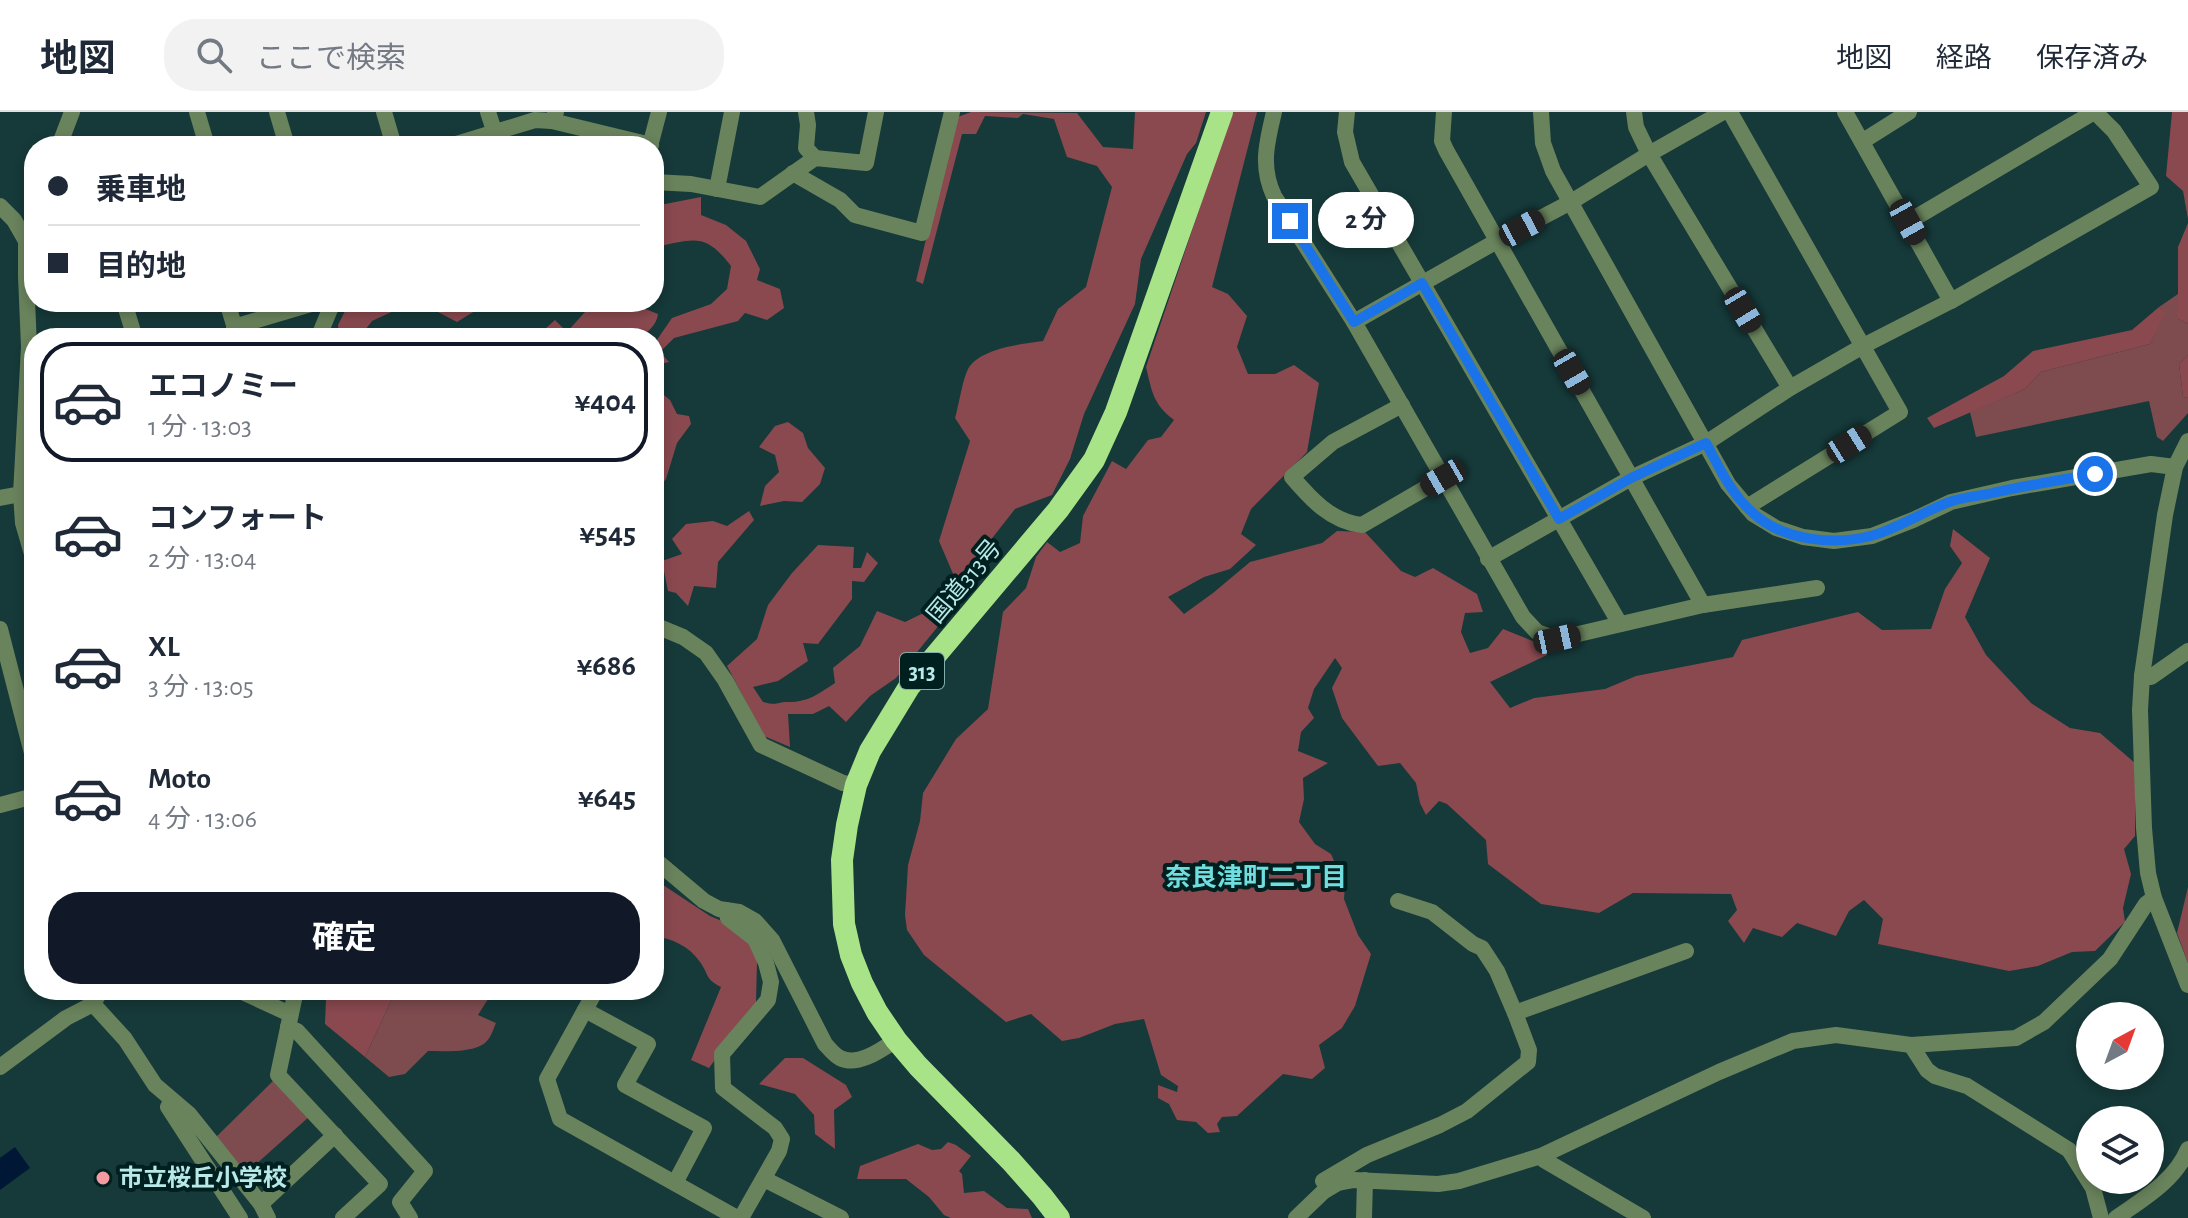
<!DOCTYPE html>
<html lang="ja">
<meta charset="utf-8">
<style>
:root{--surface:#fff;--page:#f2f2f3;--text:#1f2937;--muted:#747a83;--line:#e0e1e3;--accent:#111827}
body{margin:0;font-family:"Alegreya Sans","Noto Sans JP",sans-serif;background:var(--page);color:var(--text);height:100vh;display:flex;flex-direction:column;font-size:30px;white-space:nowrap}
*{box-sizing:border-box;margin:0}
p{font-size:26px;color:var(--muted)}
.icon{flex:none;width:44px;height:44px;fill:none;stroke:currentColor;stroke-width:2;stroke-linecap:round;stroke-linejoin:round}
.map{position:relative;flex:1;overflow:hidden}
.panel{position:absolute;left:24px;top:216px;width:640px;height:672px;display:flex;flex-direction:column;background:var(--surface);border-radius:32px;box-shadow:0 4px 12px #0003}
.panel>*{flex:none}
.guide{position:absolute;left:24px;top:24px;width:640px;height:176px;border-radius:32px;box-shadow:0 4px 12px #0003;display:grid;align-content:center;height:176px;padding:0 24px;background:var(--surface)}
.needle{width:52px;rotate:41deg}
.tools{position:absolute;left:2076px;top:890px;display:grid;gap:16px}
.tools a{display:grid;place-items:center;width:88px;height:88px;border-radius:50%;background:var(--surface);box-shadow:0 4px 12px #0003;font-size:40px}
.end{position:absolute;width:36px;height:36px;margin:-18px;border:10px solid #1a73e8;background:#fff;box-shadow:0 0 0 4px #fff}
.from{border-radius:50%}
.bubble{position:absolute;height:56px;border-radius:28px;background:var(--surface);box-shadow:0 4px 12px #0003;font-size:26px;font-weight:700;line-height:56px;text-align:center}
.car{position:absolute;width:24px;height:48px;margin:-24px -12px;border-radius:10px;box-shadow:0 0 6px 2px #0007;background:linear-gradient(#222 24%,#8ab4d8 0 40%,#222 0 76%,#8ab4d8 0 86%,#222 0)}
.guide b{display:flex;align-items:center;gap:28px;height:76px;font-size:30px}
.guide b+b{border-top:2px solid var(--line)}
.guide i{width:20px;height:20px;background:var(--text)}
ul{padding:14px 0 0;list-style:none}
li{display:flex;align-items:center;gap:24px;height:120px;margin:0 16px 12px;padding:0 8px;border:4px solid transparent;border-radius:32px}
li div{flex:1}
li b{display:block;font-size:30px}
li em{font-style:normal;font-weight:700}
li.current{border-color:var(--accent)}
li>.icon{width:72px;height:72px;stroke-width:1.5}
.button{display:flex;gap:16px;margin-top:auto;padding:16px 24px}
.button a{flex:1;height:92px;border-radius:32px;background:var(--accent);color:#fff;font-size:32px;font-weight:700;line-height:92px;text-align:center}
header{display:flex;align-items:center;gap:48px;box-sizing:border-box;height:112px;padding:0 40px;background:var(--surface);border-bottom:2px solid var(--line)}
header strong{font-size:38px}
nav{display:flex;gap:44px;margin-inline-start:auto;font-size:28px}
.search{width:560px;height:72px;background:var(--page);display:flex;align-items:center;gap:20px;box-sizing:border-box;padding:0 28px;border-radius:32px;color:var(--muted);font-size:30px}
.map>svg:first-child{display:block}
</style>
<header>
<strong>地図</strong>
<div class="search"><svg class="icon" aria-label="search" viewBox="0 0 24 24"><circle cx="10" cy="10" r="6"/><path d="M15 15l6 6"/></svg>ここで検索</div>
<nav><a>地図</a><a>経路</a><a>保存済み</a></nav>
</header>
<div class="map">
<svg width="2188" height="1106" viewBox="0 0 2188 1106">
<rect width="100%" height="100%" fill="#163939"/>
<g fill="#7e4b4f">
<path d="M2178,182V207L2188,212V243L2179,252L2183,285L2188,286V301L2163,329L2157,325L2149,289L1976,325L1970,300L2025,277L2041,260L2150,232L2165,200L2159,195Z"/>
<path d="M396,878H498L504,885L488,887L478,903L496,911C493,918 490,929 482,933C468,941 443,939 428,939L405,962L389,965L365,945Z"/>
<path d="M275,967L310,1004L246,1061L216,1025Z"/>
</g>
<g fill="#89494f">
<path d="M971,0L1077,1L1103,35L1133,37L1135,0H1206L1196,31L1187,42L1141,147L1135,192L1084,302L1070,347L1052,383L1015,397L957,471L939,429L970,329L955,306C959,293 962,269 968,257C980,236 1022,232 1043,229L1058,197L1086,175L1112,75L1097,54L1067,45L1054,7L1023,2L1018,6L985,4L976,22H962L923,172L916,169L955,6Z"/>
<path d="M1232,0H1257L1212,175L1228,182L1247,204L1237,235L1248,262H1275L1294,253L1319,271L1307,340L1251,397L1241,422L1256,433L1230,457L1204,465L1168,485L1184,502L1213,481L1250,450L1322,431L1337,419L1365,420L1401,459L1415,465L1433,456L1477,482L1483,500L1465,501L1461,520L1470,541L1488,536L1503,517L1535,530L1547,543L1490,570L1510,596L1534,586L1605,577L1636,564L1733,545L1742,528L1858,500L1882,518L1931,517L1945,477L1962,451L1950,434L1953,417L1990,446L1965,505L1986,543L2031,591L2070,616L2100,621L2135,651V724L2124,737L2131,762L2123,796L2125,810L2095,839L2072,840L2038,854L2009,859L1878,832L1883,807L1864,788L1849,799L1836,824L1797,811L1782,825L1753,816L1744,831L1728,809L1737,798L1731,782L1633,781L1599,801L1541,792L1488,752L1486,728L1447,692L1439,689L1426,703L1420,691L1416,671L1400,651L1378,654L1342,606L1332,576L1342,556L1335,546L1314,577L1308,596L1314,606L1301,620L1298,639L1328,651L1303,666L1304,687L1299,710L1315,732L1331,742L1345,774L1344,787L1358,823L1371,842L1355,894L1342,916L1319,933L1325,956L1312,967L1283,962L1237,1004L1222,1005L1217,1012L1220,1020L1208,1021L1196,1010L1177,1008L1169,992L1158,986V973L1177,980L1178,974L1161,963L1144,907L1115,912L1079,926L1062,929L1031,902L1006,910L924,843L907,818L905,803L908,753L920,709L923,681L956,627L988,597L1003,500L1026,476L1036,445L1047,430L1060,440L1080,431L1083,404L1112,349L1126,357L1148,328L1161,325L1174,308C1153,292 1152,280 1146,255Z"/>
<path d="M2172,0H2188V107L2183,79L2166,64Z"/>
<path d="M701,85V103L726,113L746,129L760,157L757,168L780,177L784,196L767,208L745,201L738,209L674,226L660,240L669,250L660,252L654,251V232L672,206L711,192L727,177L731,154C704,119 694,128 654,135V90L660,93Z"/>
<path d="M2188,111V212L2178,207V135Z"/>
<path d="M356,190H413L372,209L359,226H339L338,213L348,193Z"/>
<path d="M419,190H482L483,194L457,210Z"/>
<path d="M628,190L658,202C657,213 646,223 636,226H535L555,208L567,220L593,191Z"/>
<path d="M2159,195L2166,200L2150,232L2041,260L2025,277L1934,316L1927,306L2004,264L2033,239L2132,218Z"/>
<path d="M2188,243V286L2183,285L2179,252Z"/>
<path d="M654,275L670,288L677,302L689,304L691,312L677,331L666,367L654,381Z"/>
<path d="M788,310L803,321L808,336L825,356L820,372L802,390L784,389L760,394L765,374L779,360L775,343L759,335L775,314Z"/>
<path d="M749,399L754,408L718,450L716,476L694,474L688,494L676,481L668,479L662,449L682,442L672,427L686,412L713,409L727,414Z"/>
<path d="M818,433L854,435L853,456H861L867,440L878,451L864,470L852,469V487L818,532L803,531L808,549L778,569L753,575L763,590C778,594 776,590 788,590C809,590 818,582 835,571L833,556L860,534L877,499L905,510L940,493L944,507L896,566L870,584L846,610L829,594L813,602H788L790,635L764,624L727,554L757,527L768,493L792,461Z"/>
<path d="M654,767L710,804L729,812L751,833L757,849L756,891L709,956L691,948L721,875C704,866 710,864 700,850C689,834 673,827 654,824Z"/>
<path d="M2188,775V851L2177,821Z"/>
<path d="M329,878H396L365,945L325,912L326,887Z"/>
<path d="M785,946H803L846,973L852,985L834,998L835,1037L815,1022L814,1003L795,982L759,972Z"/>
<path d="M948,1030L956,1033L971,1044L959,1059L962,1062L964,1081L984,1079L1007,1096L1028,1097L1032,1106H951L944,1103L929,1085L906,1067H857L860,1054L918,1032L932,1038L941,1037Z"/>
</g>
<path fill="#001736" d="M15,1035L30,1056L0,1078V1046Z"/>
<g fill="none" stroke-linecap="round" stroke-linejoin="round">
<g stroke="#69835c" stroke-width="16">
<path d="M197,0L207,34"/>
<path d="M277,0L287,34"/>
<path d="M384,0L394,34"/>
<path d="M488,0L499,34"/>
<path d="M806,0L808,13L806,36L815,46"/>
<path d="M1274,0C1267,30 1260,54 1274,84L1354,210L1523,505L1537,520L1557,527L1703,493L1817,476"/>
<path d="M1347,0L1345,20L1352,50L1620,512"/>
<path d="M1444,0L1442,29L1446,38L1703,493"/>
<path d="M1634,0L1636,15L1649,42L1790,276"/>
<path d="M1730,0L1900,300L1747,395"/>
<path d="M1845,0L1951,189"/>
<path d="M552,9L651,33"/>
<path d="M1863,29L1909,0"/>
<path d="M59,34L72,0"/>
<path d="M450,34L535,8L552,9L556,0"/>
<path d="M650,34L659,0"/>
<path d="M793,61L840,88L855,103L922,121L952,0"/>
<path d="M654,70L691,72L760,85L815,46L866,51L876,0"/>
<path d="M717,77L732,0"/>
<path d="M0,94L14,108L26,129"/>
<path d="M1908,110L2094,0"/>
<path d="M26,164V129L34,105"/>
<path d="M124,190L135,226"/>
<path d="M227,190L237,223"/>
<path d="M1354,210L1497,129L1571,90L1649,42L1723,0"/>
<path d="M234,215L314,191L334,190"/>
<path d="M323,226L321,219L333,190"/>
<path d="M1402,293L1333,330L1292,365C1310,386 1331,410 1362,413L1443,366"/>
<path d="M0,386L21,382"/>
<path d="M1488,447L1631,366L1706,331L1790,276L1863,234L1951,189L2151,75L2114,19L2095,0"/>
<path d="M654,513L683,525L706,541L725,568L761,633L843,671L856,673"/>
<path d="M0,517L34,649"/>
<path d="M2142,564L2151,565L2188,539"/>
<path d="M0,693L34,684"/>
<path d="M654,747L704,789L719,797L739,800L755,809L772,828L825,932C829,936 834,943 840,946C858,955 881,938 896,928"/>
<path d="M726,798L728,806L755,827L766,851L771,870L768,888L722,942L723,976L775,1016L782,1027L779,1039L741,1106"/>
<path d="M238,878L290,902"/>
<path d="M296,878L278,963L380,1072L343,1106"/>
<path d="M596,878L547,967L560,1007L737,1106"/>
<path d="M93,892L125,927L155,973L189,1002L261,1092L268,1106"/>
<path d="M585,898L648,932L625,973L704,1016L675,1071"/>
<path d="M1515,901L1686,839"/>
<path d="M288,915L297,919L425,1059L400,1090L410,1106"/>
<path d="M1911,933L1927,958L1935,964L1967,974L2069,1038L2093,1076L2101,1106"/>
<path d="M171,989L168,995L240,1106"/>
<path d="M1541,1044L1544,1048L1643,1106"/>
<path d="M764,1067L841,1106"/>
<path d="M1323,1069L1367,1043L1440,1013L1467,999L1528,950L1529,938L1515,901L1497,859L1482,836L1473,832L1432,800L1398,789"/>
<path d="M261,1092L335,1023"/>
<path d="M1296,1106L1323,1080L1338,1071L1354,1068L1438,1072L1459,1069L1541,1044L1719,960L1793,929L1836,923L1911,933L2016,926L2044,910L2110,847L2146,792L2154,786"/>
<path d="M1364,1106L1365,1068"/>
</g>
<g stroke="#69835c" stroke-width="16">
<path d="M1541,0L1543,31L1553,59L1728,372L1753,402L1776,416L1803,425L1834,429L1872,424L1913,408L1951,390L2012,376L2151,352L2175,355"/>
<path d="M26,164L29,235L21,382L23,411L34,449"/>
<path d="M2188,329L2175,355L2165,403L2142,564L2140,598L2144,716L2148,761L2154,786L2188,873"/>
<path d="M0,955L66,906L93,892L101,878"/>
<path d="M2116,1106C2143,1087 2175,1069 2188,1037"/>
</g>
<path stroke="#a8e487" stroke-width="22" d="M1059,1106L1042,1084L1011,1049L918,954L896,928L877,900L862,871L851,843L844,812L842,748L847,713L856,673L870,639L909,575L1058,398L1094,348L1116,300L1222,0"/>
</g>
<g fill="none" stroke-linecap="round" stroke-linejoin="round">
<path stroke="#1a73e8" stroke-width="10" d="M1290,109L1354,210L1422,171L1559,407L1631,366L1706,331C1719,355 1731,382 1753,401C1783,429 1836,434 1874,423C1901,415 1926,398 1952,389C1963,386 1976,384 1988,382C2023,374 2059,368 2095,362"/>
</g>
<circle fill="#f49aa1" stroke="#002020" stroke-width="3" cx="103" cy="1066" r="8"/>
<g text-anchor="middle" stroke-width="8" stroke-linejoin="round" paint-order="stroke">
<rect fill="#002020" stroke="#81adad" stroke-width="2" x="900" y="541" width="44" height="36" rx="6"/>
<g font-size="22" font-weight="bold" fill="#b8e9e9">
<text x="922" y="567">313</text>
</g>
<g font-size="24" fill="#b8e9e9" stroke="#002020">
<text transform="translate(964 469) rotate(-50)" y="8">国道313号</text>
</g>
<g font-size="24" font-weight="bold" fill="#b8e9e9" stroke="#002020" text-anchor="start">
<text x="119" y="1074">市立桜丘小学校</text>
</g>
<g font-size="26" font-weight="bold" fill="#70dede" stroke="#002020">
<text x="1256" y="774">奈良津町二丁目</text>
</g>
</g>
</svg>
<div class="tools">
<a><svg class="needle" viewBox="-14 -14 28 28"><path d="M0-13l5 13h-10z" fill="#e53935"/><path d="M0 13l5-13h-10z" fill="#747a83"/></svg></a>
<a><svg class="icon" aria-label="layers" viewBox="0 0 24 24"><path d="M12 4l9 5-9 5-9-5zM3 14l9 5 9-5"/></svg></a>
</div>
<i class="end from" style="left:2095px;top:362px"></i>
<i class="end" style="left:1290px;top:109px"></i>
<div class="bubble" style="left:1318px;top:80px;width:96px">2 分</div>
<i class="car" style="left:1908px;top:110px;rotate:151deg"></i>
<i class="car" style="left:1522px;top:116px;rotate:62deg"></i>
<i class="car" style="left:1743px;top:198px;rotate:149deg"></i>
<i class="car" style="left:1572px;top:260px;rotate:150deg"></i>
<i class="car" style="left:1849px;top:332px;rotate:58deg"></i>
<i class="car" style="left:1443px;top:366px;rotate:240deg"></i>
<i class="car" style="left:1557px;top:527px;rotate:78deg"></i>
<div class="guide">
<b><i class="from"></i>乗車地</b>
<b><i></i>目的地</b>
</div>
<section class="panel">
<ul>
<li class="current"><svg class="icon" aria-label="car" viewBox="0 0 24 24"><path d="M5 17H2v-5l4-1 3-4h7l3 4 3 1v5h-3M9 17h6M6 11h13"/><circle cx="7" cy="17" r="2"/><circle cx="17" cy="17" r="2"/></svg><div><b>エコノミー</b><p>1 分 · 13:03</p></div><em>¥404</em></li>
<li><svg class="icon" aria-label="car" viewBox="0 0 24 24"><path d="M5 17H2v-5l4-1 3-4h7l3 4 3 1v5h-3M9 17h6M6 11h13"/><circle cx="7" cy="17" r="2"/><circle cx="17" cy="17" r="2"/></svg><div><b>コンフォート</b><p>2 分 · 13:04</p></div><em>¥545</em></li>
<li><svg class="icon" aria-label="car" viewBox="0 0 24 24"><path d="M5 17H2v-5l4-1 3-4h7l3 4 3 1v5h-3M9 17h6M6 11h13"/><circle cx="7" cy="17" r="2"/><circle cx="17" cy="17" r="2"/></svg><div><b>XL</b><p>3 分 · 13:05</p></div><em>¥686</em></li>
<li><svg class="icon" aria-label="car" viewBox="0 0 24 24"><path d="M5 17H2v-5l4-1 3-4h7l3 4 3 1v5h-3M9 17h6M6 11h13"/><circle cx="7" cy="17" r="2"/><circle cx="17" cy="17" r="2"/></svg><div><b>Moto</b><p>4 分 · 13:06</p></div><em>¥645</em></li>
</ul>
<div class="button"><a>確定</a></div>
</section>
</div>
